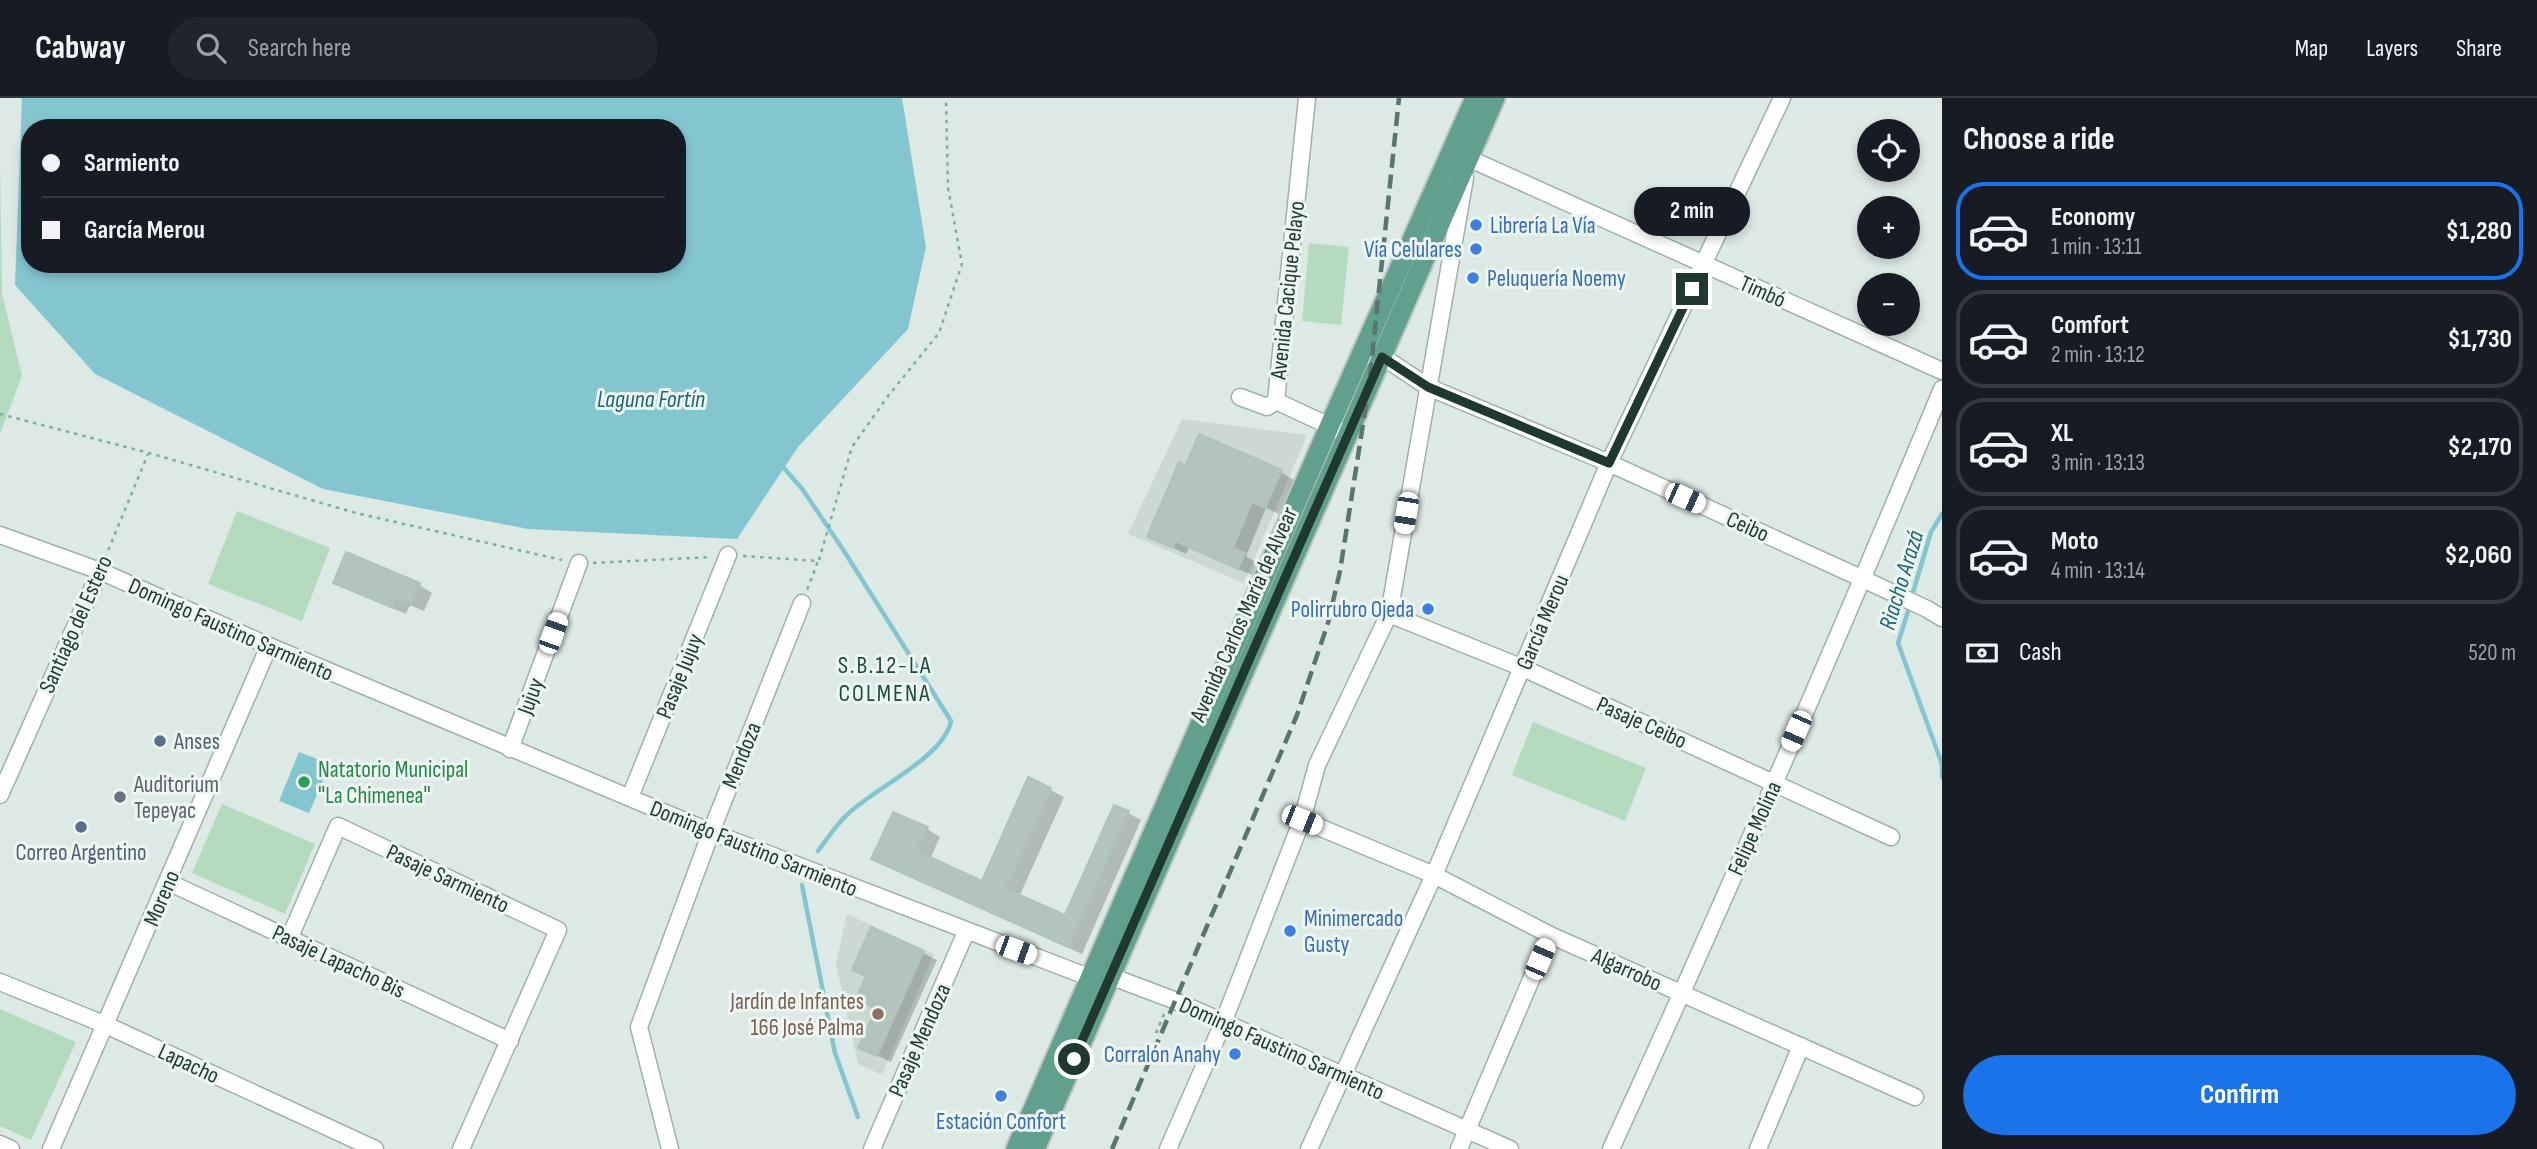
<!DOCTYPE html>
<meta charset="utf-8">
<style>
:root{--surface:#171b24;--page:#20242c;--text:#f1f3f6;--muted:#9ea1a6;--line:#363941;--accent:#1a73e8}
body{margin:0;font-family:"Sofia Sans Condensed",sans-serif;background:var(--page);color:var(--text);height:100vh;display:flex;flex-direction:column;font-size:26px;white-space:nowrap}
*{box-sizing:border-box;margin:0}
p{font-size:23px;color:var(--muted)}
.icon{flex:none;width:38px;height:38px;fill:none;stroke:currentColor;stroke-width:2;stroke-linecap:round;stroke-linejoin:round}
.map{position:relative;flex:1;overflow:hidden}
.drawer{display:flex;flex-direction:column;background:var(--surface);width:595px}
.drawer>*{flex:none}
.hud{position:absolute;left:21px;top:21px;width:665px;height:154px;border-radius:28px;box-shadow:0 4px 10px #0003;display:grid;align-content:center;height:154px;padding:0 21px;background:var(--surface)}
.buttons{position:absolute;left:1857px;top:21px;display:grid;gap:14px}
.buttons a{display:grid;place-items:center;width:63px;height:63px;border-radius:50%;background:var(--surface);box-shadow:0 4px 10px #0003;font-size:35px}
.end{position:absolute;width:32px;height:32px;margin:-16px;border:9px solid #1f3831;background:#fff;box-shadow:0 0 0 4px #fff}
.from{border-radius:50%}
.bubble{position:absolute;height:49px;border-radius:24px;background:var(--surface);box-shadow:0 4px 10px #0003;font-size:23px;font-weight:700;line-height:49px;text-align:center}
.car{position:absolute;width:21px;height:42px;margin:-21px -10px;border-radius:9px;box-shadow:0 0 5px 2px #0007;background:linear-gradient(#fff 24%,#345 0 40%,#fff 0 76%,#345 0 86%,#fff 0)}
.hud b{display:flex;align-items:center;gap:24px;height:66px;font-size:26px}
.hud b+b{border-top:2px solid var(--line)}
.hud i{width:18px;height:18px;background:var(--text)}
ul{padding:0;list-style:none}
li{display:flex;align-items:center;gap:21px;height:98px;margin:0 14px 10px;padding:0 7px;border:4px solid var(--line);border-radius:28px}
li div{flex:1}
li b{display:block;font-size:26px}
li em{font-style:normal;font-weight:700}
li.on{border-color:var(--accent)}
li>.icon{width:63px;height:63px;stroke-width:1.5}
h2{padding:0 21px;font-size:32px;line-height:84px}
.pay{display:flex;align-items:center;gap:18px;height:77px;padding:0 21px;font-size:26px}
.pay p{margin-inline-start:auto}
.button{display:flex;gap:14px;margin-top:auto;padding:14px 21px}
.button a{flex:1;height:80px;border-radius:42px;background:var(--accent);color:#fff;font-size:28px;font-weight:700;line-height:80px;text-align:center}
header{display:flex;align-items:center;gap:42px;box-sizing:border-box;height:98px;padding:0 35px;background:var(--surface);border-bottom:2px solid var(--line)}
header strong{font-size:33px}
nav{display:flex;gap:38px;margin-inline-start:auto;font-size:24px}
.search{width:490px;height:63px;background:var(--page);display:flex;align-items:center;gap:18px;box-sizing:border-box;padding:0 24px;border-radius:38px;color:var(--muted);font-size:26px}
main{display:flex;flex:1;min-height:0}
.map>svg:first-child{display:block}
</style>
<header>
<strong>Cabway</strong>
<div class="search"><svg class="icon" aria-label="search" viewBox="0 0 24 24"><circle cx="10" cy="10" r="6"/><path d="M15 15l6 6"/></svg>Search here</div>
<nav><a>Map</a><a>Layers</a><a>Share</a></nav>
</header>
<main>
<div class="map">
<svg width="1942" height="1051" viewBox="0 0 1942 1051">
<rect width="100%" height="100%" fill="#dde9e4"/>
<g fill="#cbd9d2">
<path d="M1182,321L1307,337L1244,485L1128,436Z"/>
<path d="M847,816L934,856L882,977L858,966L836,866Z"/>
</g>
<g fill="#b5dbbf">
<path d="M0,61L2,195L22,278L0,336Z"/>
<path d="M1309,145L1349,149L1341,227L1302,223Z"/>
<path d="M237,413L330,450L302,523L208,486Z"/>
<path d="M1533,624L1646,670L1625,723L1512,677Z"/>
<path d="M222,706L315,746L285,816L192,775Z"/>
<path d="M0,911L76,944L31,1042L0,1028Z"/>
</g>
<g fill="#84c6d0" fill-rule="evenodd">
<path d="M22,0H902L926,149L908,231L798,349L737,441L528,431L323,391L95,276L15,187ZM30,30H677V166H30Z"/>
<path d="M299,654L330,666L309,715L279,703Z"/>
</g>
<g fill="#0003">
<path d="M1187,370L1281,374L1294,382L1279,416L1266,410L1246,458L1257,465L1252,477L1189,450L1186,456L1149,438Z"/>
<path d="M419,487L432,495L424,513L410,507L406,516L349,491Z"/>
<path d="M1029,681L1064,699L1019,799L1065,820L1128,715L1141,722L1082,856L887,768L927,731L940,739L930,761L983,785Z"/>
<path d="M872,831L937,862L891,964L874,956L877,911L868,879Z"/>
</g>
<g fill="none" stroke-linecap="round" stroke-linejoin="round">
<g stroke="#84c6d0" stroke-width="4.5">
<path d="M784,370L803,392L844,453L951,623C944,659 875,690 849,715C837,725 828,740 818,753"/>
<path d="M1912,498L1931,434L1942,416"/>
<path d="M1910,507L1898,545L1942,666V679"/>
<path d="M802,787L835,955L858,1019"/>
</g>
</g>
<g fill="#b3c4bc" stroke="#b0c3ba" stroke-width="2">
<path d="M1199,336L1282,372L1265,410L1252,404L1233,450L1245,455L1238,471L1175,443L1173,450L1147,439L1179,364L1186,367Z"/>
<path d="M346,454L420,485L411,507L396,501L393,510L333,485Z"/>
<path d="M1028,679L1051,690L1006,791L1065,817L1114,707L1129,713L1068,849L871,761L893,714L928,729L917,753L982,783Z"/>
<path d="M871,829L924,853L877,958L858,950L876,911L856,901L866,878L852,872Z"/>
</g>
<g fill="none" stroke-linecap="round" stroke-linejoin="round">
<g stroke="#a0b0ab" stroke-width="19">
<g id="minor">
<path d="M1459,56L1942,273"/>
<path d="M1362,258L1383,259L1428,289L1609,365L1863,481L1927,511L1942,520"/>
<path d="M1240,299L1267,309L1276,303"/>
<path d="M1276,303L1307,0"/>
<path d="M1276,303L1340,333"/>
<path d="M0,437L100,473L269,548L711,734L1091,880L1110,878L1171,901L1510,1051"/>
<path d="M1389,516L1523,570L1891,739"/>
<path d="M510,651L579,465"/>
<path d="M0,697L100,473"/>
<path d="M630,699L728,457"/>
<path d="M1302,722L1434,777L1550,837L1915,999"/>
<path d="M168,784L510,943"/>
<path d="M289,841L338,728L558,832L461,1051"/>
<path d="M0,884L106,927L375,1051"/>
<path d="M0,1046L11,1051"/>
<path d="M51,1051L269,548"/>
<path d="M670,1051L639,929L711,734L802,505"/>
<path d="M872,1051L966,834"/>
<path d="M1168,1051L1223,925L1302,722L1317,667L1389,516L1465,80"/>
<path d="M1309,1051L1434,777L1609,365L1782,0"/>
<path d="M1459,1051L1550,837"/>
<path d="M1611,1051C1726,800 1836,546 1942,291"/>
<path d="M1758,1051L1801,948"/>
</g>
</g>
<g stroke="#bcc3c1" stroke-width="23">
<g id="major">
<path d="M1016,1051L1329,329L1475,0"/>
<path d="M1035,1051L1495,0"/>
</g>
</g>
<g stroke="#7dad9d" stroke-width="2.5" stroke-dasharray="3.5 5" stroke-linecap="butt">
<path d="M0,316L149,355L356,415L562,462"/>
<path d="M743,458L818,463L807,492"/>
<path d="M105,460L148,356"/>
<path d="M819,462L852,349L888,298L939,235L962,166L948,90L946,0"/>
<path d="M593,465L712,459"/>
<path d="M1156,935L1164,916"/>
</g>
<use href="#minor" stroke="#fff" stroke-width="16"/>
<use href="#major" stroke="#619f8e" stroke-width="19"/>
<path stroke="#59756d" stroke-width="4.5" stroke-dasharray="14 7" stroke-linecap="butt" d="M1112,1051L1297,617L1328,525L1340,473L1369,288L1399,0"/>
</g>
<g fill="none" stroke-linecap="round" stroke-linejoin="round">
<path stroke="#1f3831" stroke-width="9" d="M1074,961L1382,259L1428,289L1609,365L1692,191"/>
</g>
<g fill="#3f7fe0" stroke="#edf6f1" stroke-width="2.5">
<circle cx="1476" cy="127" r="7"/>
<circle cx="1476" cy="151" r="7"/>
<circle cx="1473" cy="180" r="7"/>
<circle cx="1428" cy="511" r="7"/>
<circle cx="1290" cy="833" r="7"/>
<circle cx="1235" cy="956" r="7"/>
<circle cx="1001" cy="998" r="7"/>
</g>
<g fill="#5c6f8a" stroke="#edf6f1" stroke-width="2.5">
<circle cx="160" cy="643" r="7"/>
<circle cx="81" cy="729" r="7"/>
</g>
<circle fill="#2e9e5b" stroke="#edf6f1" stroke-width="2.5" cx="304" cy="684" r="7"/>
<circle fill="#6b7280" stroke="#edf6f1" stroke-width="2.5" cx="120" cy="699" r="7"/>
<circle fill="#8d6e63" stroke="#edf6f1" stroke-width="2.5" cx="878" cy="916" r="7"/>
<g text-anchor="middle" stroke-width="6" stroke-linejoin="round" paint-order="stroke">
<g font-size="23" fill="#366cbe" stroke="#edf6f1" text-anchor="start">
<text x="1490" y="135">Librería La Vía</text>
<text x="1462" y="159" text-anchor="end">Vía Celulares</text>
<text x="1487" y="188">Peluquería Noemy</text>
<text x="1414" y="519" text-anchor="end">Polirrubro Ojeda</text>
<text x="1304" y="828">Minimercado<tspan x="1304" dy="26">Gusty</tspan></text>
<text x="1221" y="964" text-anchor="end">Corralón Anahy</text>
<text x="1001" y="1031" text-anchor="middle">Estación Confort</text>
</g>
<g font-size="23" fill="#1f3831" stroke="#edf6f1">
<text transform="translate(1287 192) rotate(-84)" y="8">Avenida Cacique Pelayo</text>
<text transform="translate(1763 193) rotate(24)" y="8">Timbó</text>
<text transform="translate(1748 428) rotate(24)" y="8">Ceibo</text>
<text transform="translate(1243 516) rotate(-66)" y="8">Avenida Carlos María de Alvear</text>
<text transform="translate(1542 524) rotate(-67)" y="8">García Merou</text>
<text transform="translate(75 526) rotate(-66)" y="8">Santiago del Estero</text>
<text transform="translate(231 531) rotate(24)" y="8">Domingo Faustino Sarmiento</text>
<text transform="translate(679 578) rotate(-68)" y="8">Pasaje Jujuy</text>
<text transform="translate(530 598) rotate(-70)" y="8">Jujuy</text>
<text transform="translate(1642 624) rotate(24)" y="8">Pasaje Ceibo</text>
<text transform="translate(741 657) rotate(-68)" y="8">Mendoza</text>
<text transform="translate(1754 730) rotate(-66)" y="8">Felipe Molina</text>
<text transform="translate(754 750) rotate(22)" y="8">Domingo Faustino Sarmiento</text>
<text transform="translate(448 780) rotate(25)" y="8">Pasaje Sarmiento</text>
<text transform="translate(161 800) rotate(-67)" y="8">Moreno</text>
<text transform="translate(339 863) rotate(25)" y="8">Pasaje Lapacho Bis</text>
<text transform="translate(1627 871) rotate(24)" y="8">Algarrobo</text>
<text transform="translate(919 942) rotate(-66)" y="8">Pasaje Mendoza</text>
<text transform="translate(1282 950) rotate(24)" y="8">Domingo Faustino Sarmiento</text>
<text transform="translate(189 965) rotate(25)" y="8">Lapacho</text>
</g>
<g font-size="23" fill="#4e5e75" stroke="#edf6f1" text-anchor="start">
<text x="174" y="651">Anses</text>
<text x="81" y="762" text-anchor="middle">Correo Argentino</text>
</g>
<g font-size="23" fill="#27864d" stroke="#edf6f1" text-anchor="start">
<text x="318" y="679">Natatorio Municipal<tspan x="318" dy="26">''La Chimenea''</tspan></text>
</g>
<g font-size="23" fill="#5b616d" stroke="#edf6f1" text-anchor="start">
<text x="134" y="694">Auditorium<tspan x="134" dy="26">Tepeyac</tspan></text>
</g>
<g font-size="23" fill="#785e54" stroke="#edf6f1" text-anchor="end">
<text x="864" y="911">Jardín de Infantes<tspan x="864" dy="26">166 José Palma</tspan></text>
</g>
<g font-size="24" font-style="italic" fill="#1a6774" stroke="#edf6f1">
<text x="651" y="309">Laguna Fortín</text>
<text transform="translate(1901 482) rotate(-73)" y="8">Riacho Arazá</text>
</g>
<g font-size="24" letter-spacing="2" fill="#1b4a3e" stroke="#edf6f1">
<text x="885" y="575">S.B.12-LA<tspan x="885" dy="28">COLMENA</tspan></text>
</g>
</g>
</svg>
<div class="buttons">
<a><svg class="icon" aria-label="locate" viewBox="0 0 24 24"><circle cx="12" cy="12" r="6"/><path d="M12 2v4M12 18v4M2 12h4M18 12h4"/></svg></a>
<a>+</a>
<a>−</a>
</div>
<i class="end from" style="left:1074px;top:961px"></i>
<i class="end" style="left:1692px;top:191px"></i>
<div class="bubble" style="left:1634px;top:89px;width:116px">2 min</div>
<i class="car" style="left:1685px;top:400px;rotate:114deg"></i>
<i class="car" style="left:1406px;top:415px;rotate:189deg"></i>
<i class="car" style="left:553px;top:535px;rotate:20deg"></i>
<i class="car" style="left:1796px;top:633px;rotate:204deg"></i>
<i class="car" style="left:1302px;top:722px;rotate:112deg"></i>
<i class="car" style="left:1016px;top:852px;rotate:110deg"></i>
<i class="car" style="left:1540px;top:861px;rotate:23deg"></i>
<div class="hud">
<b><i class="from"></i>Sarmiento</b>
<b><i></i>García Merou</b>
</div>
</div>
<section class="drawer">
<h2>Choose a ride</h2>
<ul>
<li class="on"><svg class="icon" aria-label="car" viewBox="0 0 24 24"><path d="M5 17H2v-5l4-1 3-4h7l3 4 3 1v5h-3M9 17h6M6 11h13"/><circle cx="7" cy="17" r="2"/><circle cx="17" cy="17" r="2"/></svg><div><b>Economy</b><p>1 min · 13:11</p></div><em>$1,280</em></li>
<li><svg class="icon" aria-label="car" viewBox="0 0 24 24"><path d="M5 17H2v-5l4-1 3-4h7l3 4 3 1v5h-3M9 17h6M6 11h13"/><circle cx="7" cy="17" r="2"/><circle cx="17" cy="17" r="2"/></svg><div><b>Comfort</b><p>2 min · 13:12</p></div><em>$1,730</em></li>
<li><svg class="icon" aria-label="car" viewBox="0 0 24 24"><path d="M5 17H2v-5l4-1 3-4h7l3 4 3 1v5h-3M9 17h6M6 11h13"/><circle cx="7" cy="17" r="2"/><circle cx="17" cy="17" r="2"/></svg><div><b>XL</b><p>3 min · 13:13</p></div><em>$2,170</em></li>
<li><svg class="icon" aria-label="car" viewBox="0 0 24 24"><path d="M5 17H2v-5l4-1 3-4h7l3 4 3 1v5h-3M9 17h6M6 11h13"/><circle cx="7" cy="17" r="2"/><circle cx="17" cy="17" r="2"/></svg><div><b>Moto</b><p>4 min · 13:14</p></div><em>$2,060</em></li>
</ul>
<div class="pay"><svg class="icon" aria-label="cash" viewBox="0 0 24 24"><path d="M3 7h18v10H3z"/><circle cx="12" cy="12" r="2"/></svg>Cash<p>520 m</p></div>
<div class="button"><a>Confirm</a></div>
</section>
</main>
